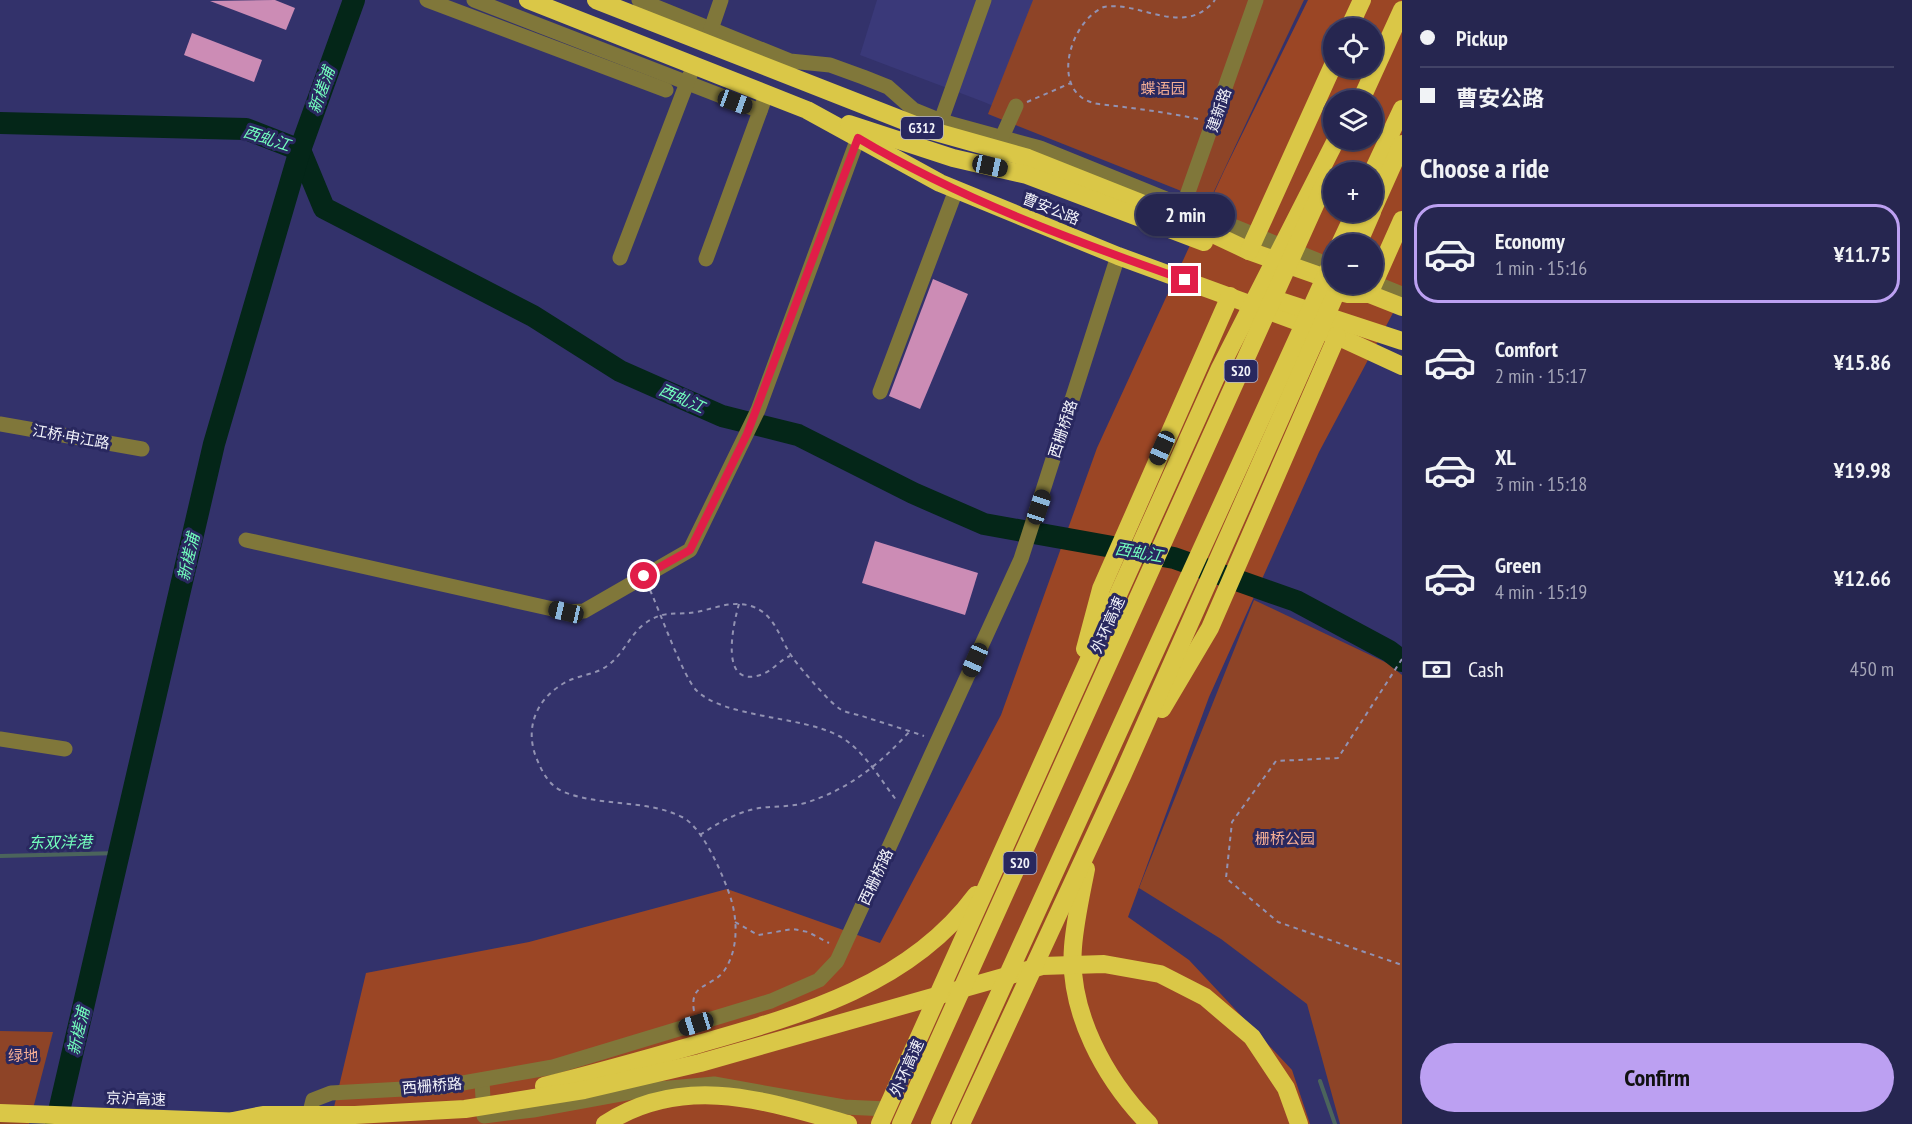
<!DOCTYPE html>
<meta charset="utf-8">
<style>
:root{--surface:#262650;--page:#32325a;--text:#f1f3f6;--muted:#a4a5b7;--line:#424367;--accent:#bca0f2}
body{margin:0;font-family:"PT Sans Narrow","Noto Sans SC",sans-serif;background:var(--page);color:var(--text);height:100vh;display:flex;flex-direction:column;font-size:22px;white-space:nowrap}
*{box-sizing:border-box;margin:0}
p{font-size:20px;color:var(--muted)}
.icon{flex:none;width:33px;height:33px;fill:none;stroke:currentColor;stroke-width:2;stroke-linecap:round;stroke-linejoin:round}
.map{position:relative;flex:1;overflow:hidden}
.panel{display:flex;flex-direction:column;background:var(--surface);width:510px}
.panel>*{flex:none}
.hud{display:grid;align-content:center;height:132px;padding:0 18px;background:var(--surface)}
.controls{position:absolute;left:1323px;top:18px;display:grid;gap:12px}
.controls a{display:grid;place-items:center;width:60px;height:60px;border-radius:50%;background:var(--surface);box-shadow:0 2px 4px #0004,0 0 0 2px var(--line);font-size:30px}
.end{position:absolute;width:27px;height:27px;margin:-14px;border:8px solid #e11d48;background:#fff;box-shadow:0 0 0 3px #fff}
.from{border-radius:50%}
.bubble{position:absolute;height:42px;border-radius:21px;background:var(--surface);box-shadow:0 2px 4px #0004,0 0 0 2px var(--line);font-size:20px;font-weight:700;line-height:42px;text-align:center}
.car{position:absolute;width:18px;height:36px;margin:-18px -9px;border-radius:8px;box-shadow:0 0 4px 2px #0007;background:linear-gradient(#222 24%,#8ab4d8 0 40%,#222 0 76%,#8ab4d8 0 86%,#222 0)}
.hud b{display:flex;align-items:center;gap:21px;height:57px;font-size:22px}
.hud b+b{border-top:2px solid var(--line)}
.hud i{width:15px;height:15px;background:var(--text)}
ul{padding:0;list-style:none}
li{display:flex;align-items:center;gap:18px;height:99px;margin:0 12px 9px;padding:0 6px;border:3px solid transparent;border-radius:24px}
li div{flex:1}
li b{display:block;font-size:22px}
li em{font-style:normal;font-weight:700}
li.current{border-color:var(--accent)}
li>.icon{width:54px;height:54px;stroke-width:1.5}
h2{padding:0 18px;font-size:27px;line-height:72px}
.pay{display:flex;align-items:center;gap:15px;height:66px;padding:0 18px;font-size:22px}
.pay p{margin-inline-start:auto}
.primary-button{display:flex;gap:12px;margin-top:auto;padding:12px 18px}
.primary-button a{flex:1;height:69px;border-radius:36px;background:var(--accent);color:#111;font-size:24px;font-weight:700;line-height:69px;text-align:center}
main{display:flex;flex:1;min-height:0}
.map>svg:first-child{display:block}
</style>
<main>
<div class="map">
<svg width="1402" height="1124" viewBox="0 0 1402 1124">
<rect width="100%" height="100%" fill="#33326b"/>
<path fill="#3a3979" d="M877,0H1221L1185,188L984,102L860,55Z"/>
<g fill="#8e4427">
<path d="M1033,0H1304L1209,202L988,114Z"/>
<path d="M1254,600L1387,663L1402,675V1124H1340L1307,1004L1221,939L1139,888Z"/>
<path d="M0,1031L53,1032L29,1124H0Z"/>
</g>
<path fill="#9b4625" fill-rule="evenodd" d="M1308,0H1402V296L1319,452L1209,697L1128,917L1189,960L1292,1070L1310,1124H330L366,973L529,942L727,889L880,943L1001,715L1097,448L1224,171ZM1334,28H1372V68H1334ZM1334,100H1372V140H1334ZM1334,172H1372V212H1334ZM1334,244H1372V284H1334Z"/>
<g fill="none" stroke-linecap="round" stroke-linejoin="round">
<g stroke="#4b645c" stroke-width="4">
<path d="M0,856L120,853"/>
<path d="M1320,1081L1335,1124"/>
</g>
<g stroke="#042618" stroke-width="22">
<path d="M0,123L246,129L300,150L324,208L533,316L620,371L722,416L798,435L913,493L984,524L1174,558L1296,601L1389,651L1402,661"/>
<path d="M56,1124L214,444L300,150L354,0"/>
</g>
</g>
<g fill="#cc8cb5">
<path d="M275,0L295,8L286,30L210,1Z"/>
<path d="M192,33L262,60L254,82L184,55Z"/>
<path d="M933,279L968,294L920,409L889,396Z"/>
<path d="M875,541L978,573L965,615L862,583Z"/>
</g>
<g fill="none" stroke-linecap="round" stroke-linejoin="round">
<g stroke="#9292b2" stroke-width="2" stroke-dasharray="4.5 4.5" stroke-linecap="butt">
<path d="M1027,102L1071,83"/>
<path d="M1198,119C1166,112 1132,108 1099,104C1048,97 1068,22 1104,7C1139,0 1184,39 1215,0"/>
<path d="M650,590C660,612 682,674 696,690C723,718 803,716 839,736C863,749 880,779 897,801"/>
<path d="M739,604C733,625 718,691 763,674C773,670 780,660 790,656"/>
<path d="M1402,659L1338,758L1276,761L1232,822L1226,878L1278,922L1402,965"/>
<path d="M700,835C718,823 737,812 759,808C774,806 790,807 805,803C848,790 880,764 910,731"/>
<path d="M735,922L758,935L793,929L808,932L829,943"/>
<path d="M694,1011C689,983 711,988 724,971C738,951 738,922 731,899C724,877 703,827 682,817C646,799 601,807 564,792C549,786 542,772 536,757C524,726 538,696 568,681C580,675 597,674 607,666C623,655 629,636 644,624C665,609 674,616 696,612C714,609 731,600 751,606C776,614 779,639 793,658C800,668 830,703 840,709C846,713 856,714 862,716C883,723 904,729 924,736"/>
</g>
<g stroke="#80773a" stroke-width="15">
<path d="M427,0L666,90"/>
<path d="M474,0L760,111"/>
<path d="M639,0L790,61L830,65L863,77L888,87L914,110L941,121L1040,148L1334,267"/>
<path d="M708,38L721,0"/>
<path d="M938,129L984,0"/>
<path d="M998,146L1016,106"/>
<path d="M1180,215L1256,0"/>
<path d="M620,258L690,75"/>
<path d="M706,259L763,103"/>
<path d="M1372,282L1402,294"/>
<path d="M880,392L956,190"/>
<path d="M0,424L142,449"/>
<path d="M246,540L566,612L584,611L690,550L758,410L858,138"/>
<path d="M0,739L65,749"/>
<path d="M482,1081L484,1116L533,1110L637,1091L714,1084L844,1107L887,1109"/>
<path d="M307,1124L313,1100L331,1093L440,1087L553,1067L771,1001L819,980L837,961L1021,559L1118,256"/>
</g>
<g stroke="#dac747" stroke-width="18">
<path d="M528,0L807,110L940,183L1118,256L1337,336L1402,366"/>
<path d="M596,0L925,129L1028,158L1179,218L1249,251L1334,281"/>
<path d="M1349,28L1362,0"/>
<path d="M1361,100L1402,10"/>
<path d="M849,124L953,158L1027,175L1204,242"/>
<path d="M1372,173L1402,109"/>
<path d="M1372,211L1402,144"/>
<path d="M1340,244L1355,212"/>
<path d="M1358,244L1372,212"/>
<path d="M1249,251L1334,63"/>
<path d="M1328,289L1348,294H1369"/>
<path d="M1359,290L1402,307"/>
<path d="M1369,294L1402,220"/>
<path d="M1262,295L1402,341"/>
<path d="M1085,649L1101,589L1230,296"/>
<path d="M1162,709L1210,628L1337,336"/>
<path d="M1086,869C1081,895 1075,921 1073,947C1068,1012 1105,1079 1149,1124"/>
<path d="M544,1086C597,1073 650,1058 702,1043C804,1014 910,984 976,895"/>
<path d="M0,1113L245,1122"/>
<path d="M233,1121L263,1115H355L465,1109L584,1090L700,1063L1042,966L1104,964L1160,974L1205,997L1252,1037L1286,1088L1299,1124"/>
<path d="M605,1124C684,1073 766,1101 848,1124"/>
<path d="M880,1124L1220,368L1336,140"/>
<path d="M901,1124L1324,185"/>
<path d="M940,1124L1334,258"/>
<path d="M961,1124L1123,774L1340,284"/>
</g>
</g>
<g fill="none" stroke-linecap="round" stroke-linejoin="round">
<path stroke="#e11d48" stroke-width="8" d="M644,576L690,550L747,434L858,138C960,199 1074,241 1185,280"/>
</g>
<g text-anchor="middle" stroke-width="6" stroke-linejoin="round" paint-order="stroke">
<g fill="#29285f" stroke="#b6b6cc" stroke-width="1.5">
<rect x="901" y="117" width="42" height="22" rx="4.5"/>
<rect x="1224.5" y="360" width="33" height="22" rx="4.5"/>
<rect x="1003.5" y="852" width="33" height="22" rx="4.5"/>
</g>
<g font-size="14" font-weight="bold" fill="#f2f3fa">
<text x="922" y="133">G312</text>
<text x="1241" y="376">S20</text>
<text x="1020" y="868">S20</text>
</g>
<g font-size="15" fill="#f5ae94" stroke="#29285f">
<text x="1163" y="94">蝶语园</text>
<text x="1285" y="844">栅桥公园</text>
<text x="23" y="1061">绿地</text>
</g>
<g font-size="15" fill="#f2f3fa" stroke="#29285f">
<text transform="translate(1219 110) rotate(-71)" y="5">建新路</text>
<text transform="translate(1051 209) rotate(22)" y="5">曹安公路</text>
<text transform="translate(1063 429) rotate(-72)" y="5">西栅桥路</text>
<text transform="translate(71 437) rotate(10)" y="5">江桥·申江路</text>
<text transform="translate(1108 625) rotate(-66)" y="5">外环高速</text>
<text transform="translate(876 877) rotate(-65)" y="5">西栅桥路</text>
<text transform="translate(907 1068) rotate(-66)" y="5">外环高速</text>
<text transform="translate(432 1086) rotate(-5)" y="5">西栅桥路</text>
<text transform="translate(136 1099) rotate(2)" y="5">京沪高速</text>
</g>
<g font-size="16" font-style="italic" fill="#73febd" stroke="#29285f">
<text transform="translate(321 90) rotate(-70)" y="6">新槎浦</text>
<text transform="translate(267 138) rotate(18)" y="6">西虬江</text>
<text transform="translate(682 398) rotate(24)" y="6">西虬江</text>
<text transform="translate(1139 552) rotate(10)" y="6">西虬江</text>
<text transform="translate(188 557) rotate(-77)" y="6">新槎浦</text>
<text transform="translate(60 842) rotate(-1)" y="6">东双洋港</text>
<text transform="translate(78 1031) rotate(-77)" y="6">新槎浦</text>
</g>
</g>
</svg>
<div class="controls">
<a><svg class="icon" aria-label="locate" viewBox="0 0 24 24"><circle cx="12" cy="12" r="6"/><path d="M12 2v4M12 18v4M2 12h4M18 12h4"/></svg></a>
<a><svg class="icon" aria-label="layers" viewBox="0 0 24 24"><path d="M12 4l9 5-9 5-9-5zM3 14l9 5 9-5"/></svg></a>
<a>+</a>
<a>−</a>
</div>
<i class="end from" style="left:644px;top:576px"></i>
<i class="end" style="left:1185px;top:280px"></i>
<div class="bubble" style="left:1136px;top:194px;width:99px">2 min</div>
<i class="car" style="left:735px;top:102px;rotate:110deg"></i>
<i class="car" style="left:990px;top:166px;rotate:102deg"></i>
<i class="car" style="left:1162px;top:448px;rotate:204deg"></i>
<i class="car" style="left:1039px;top:507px;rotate:18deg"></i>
<i class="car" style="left:566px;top:612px;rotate:283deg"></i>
<i class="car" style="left:975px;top:660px;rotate:204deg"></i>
<i class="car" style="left:696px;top:1024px;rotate:253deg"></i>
</div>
<section class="panel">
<div class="hud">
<b><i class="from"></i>Pickup</b>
<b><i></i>曹安公路</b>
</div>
<h2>Choose a ride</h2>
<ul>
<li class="current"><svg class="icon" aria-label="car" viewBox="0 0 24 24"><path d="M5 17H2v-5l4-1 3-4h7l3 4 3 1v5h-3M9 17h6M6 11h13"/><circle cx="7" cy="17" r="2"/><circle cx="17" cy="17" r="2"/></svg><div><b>Economy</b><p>1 min · 15:16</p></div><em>¥11.75</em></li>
<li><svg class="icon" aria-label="car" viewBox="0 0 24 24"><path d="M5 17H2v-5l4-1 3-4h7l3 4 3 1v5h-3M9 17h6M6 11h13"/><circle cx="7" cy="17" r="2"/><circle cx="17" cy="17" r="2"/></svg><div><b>Comfort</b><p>2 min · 15:17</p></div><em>¥15.86</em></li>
<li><svg class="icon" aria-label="car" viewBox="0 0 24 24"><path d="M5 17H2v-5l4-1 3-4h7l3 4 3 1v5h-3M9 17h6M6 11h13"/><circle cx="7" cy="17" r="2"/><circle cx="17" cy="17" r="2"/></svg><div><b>XL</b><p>3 min · 15:18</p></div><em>¥19.98</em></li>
<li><svg class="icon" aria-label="car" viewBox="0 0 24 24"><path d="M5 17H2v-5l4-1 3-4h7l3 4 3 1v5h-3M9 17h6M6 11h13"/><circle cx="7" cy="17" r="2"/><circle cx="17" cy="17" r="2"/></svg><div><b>Green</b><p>4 min · 15:19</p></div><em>¥12.66</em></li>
</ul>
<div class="pay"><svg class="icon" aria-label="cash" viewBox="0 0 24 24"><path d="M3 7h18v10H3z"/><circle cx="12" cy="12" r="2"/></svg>Cash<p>450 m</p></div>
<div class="primary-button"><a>Confirm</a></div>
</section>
</main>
